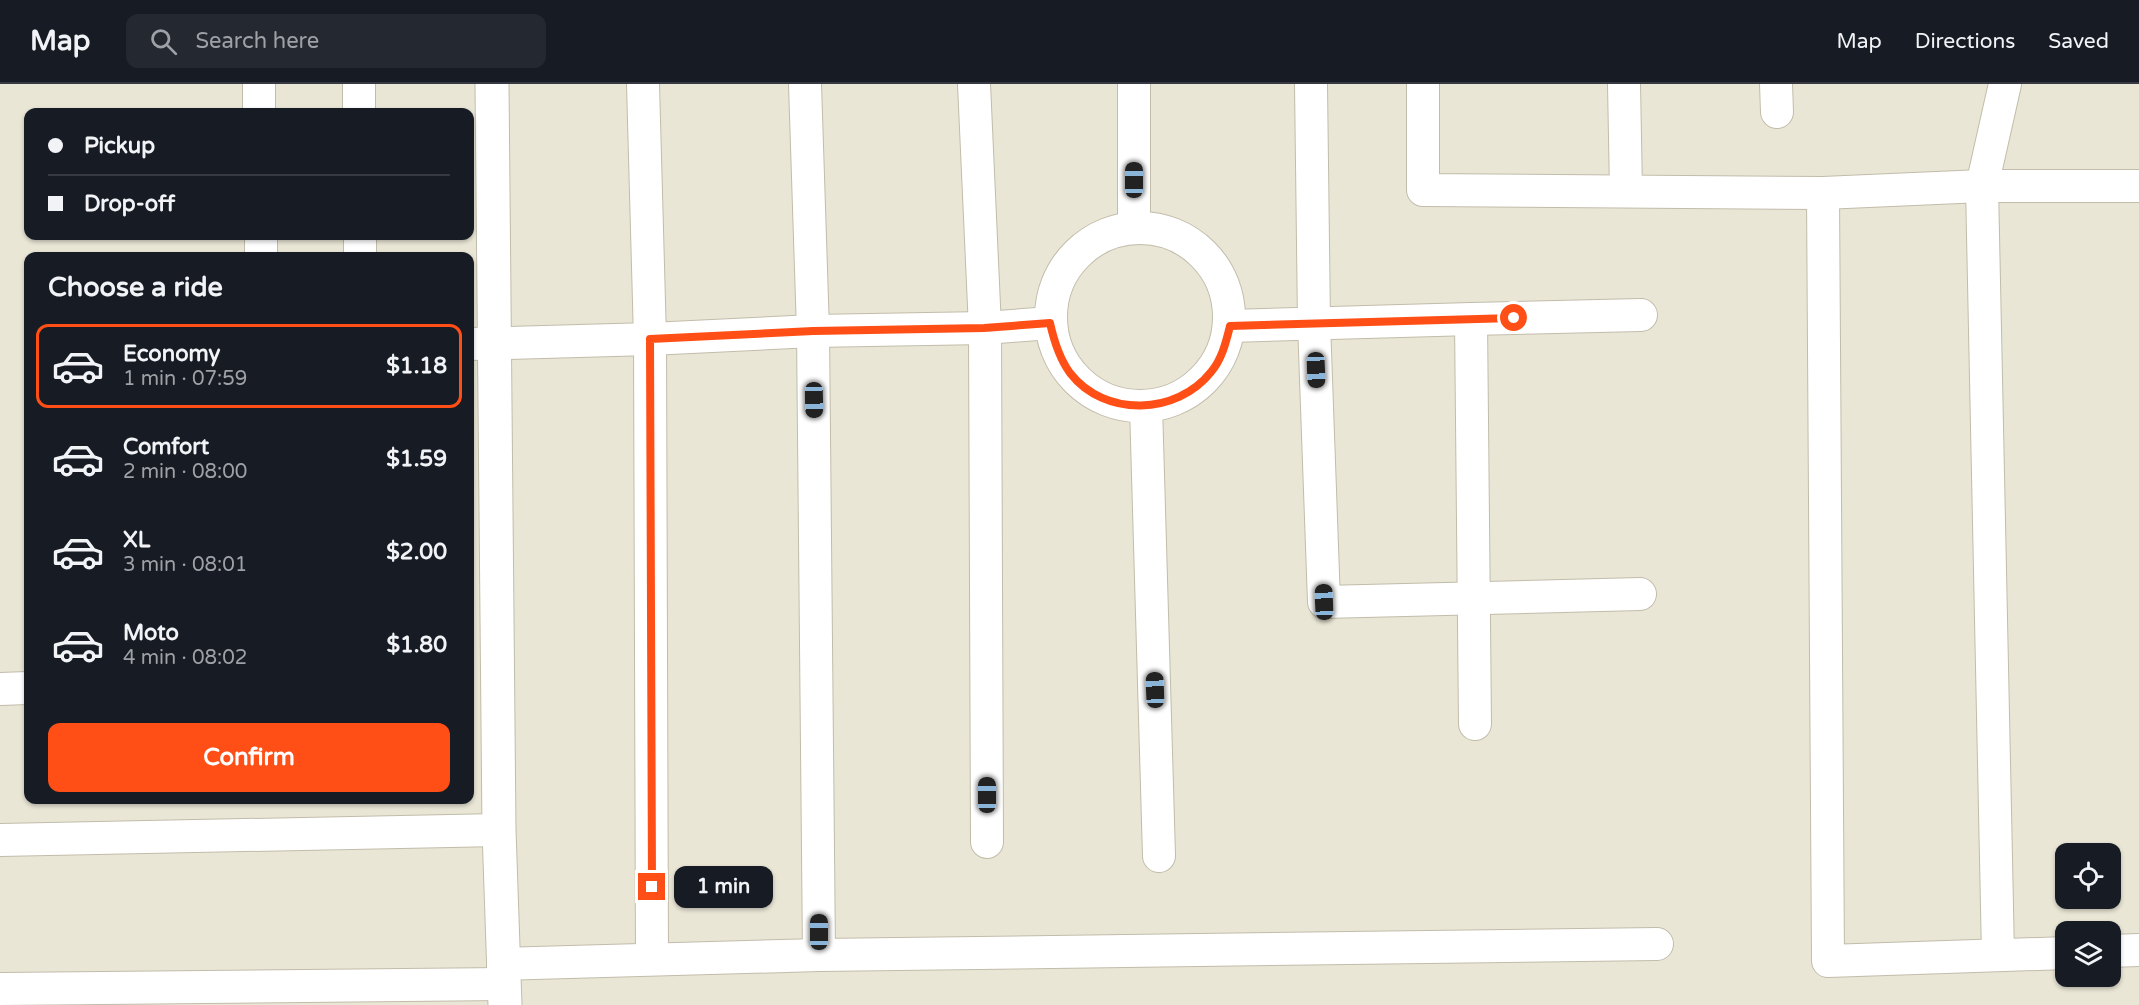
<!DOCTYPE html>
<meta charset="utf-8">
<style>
:root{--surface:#171b24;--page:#242831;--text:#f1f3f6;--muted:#9ea1a6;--line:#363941;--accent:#ff4f16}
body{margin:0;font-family:"Varela Round",sans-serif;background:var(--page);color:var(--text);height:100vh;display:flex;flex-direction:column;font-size:22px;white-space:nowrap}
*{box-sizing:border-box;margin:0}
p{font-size:20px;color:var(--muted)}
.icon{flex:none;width:33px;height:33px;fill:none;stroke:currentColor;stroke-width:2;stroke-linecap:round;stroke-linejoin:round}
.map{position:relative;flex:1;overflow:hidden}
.side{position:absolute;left:24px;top:168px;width:450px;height:552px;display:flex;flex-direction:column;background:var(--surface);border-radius:12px;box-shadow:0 2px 4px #0004}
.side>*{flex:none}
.guide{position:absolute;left:24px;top:24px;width:450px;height:132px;border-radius:12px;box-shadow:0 2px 4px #0004;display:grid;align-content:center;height:132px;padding:0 24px;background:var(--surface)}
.tools{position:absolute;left:2055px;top:759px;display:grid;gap:12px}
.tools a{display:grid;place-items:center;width:66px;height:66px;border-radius:12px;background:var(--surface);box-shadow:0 2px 4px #0004;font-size:30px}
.end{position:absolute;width:27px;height:27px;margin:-14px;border:8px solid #ff4f16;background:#fff;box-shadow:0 0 0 3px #fff}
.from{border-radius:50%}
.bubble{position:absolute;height:42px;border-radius:12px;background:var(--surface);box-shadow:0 2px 4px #0004;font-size:20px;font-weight:700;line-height:42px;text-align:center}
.car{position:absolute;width:18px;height:36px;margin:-18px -9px;border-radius:8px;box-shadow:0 0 4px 2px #0007;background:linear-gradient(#222 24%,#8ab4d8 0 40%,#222 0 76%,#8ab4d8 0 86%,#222 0)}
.guide b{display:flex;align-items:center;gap:21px;height:57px;font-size:22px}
.guide b+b{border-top:2px solid var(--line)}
.guide i{width:15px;height:15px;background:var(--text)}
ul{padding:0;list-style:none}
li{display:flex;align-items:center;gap:18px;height:84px;margin:0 12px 9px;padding:0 12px;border:3px solid transparent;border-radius:12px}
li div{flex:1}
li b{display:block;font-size:22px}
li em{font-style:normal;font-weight:700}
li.on{border-color:var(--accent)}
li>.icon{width:54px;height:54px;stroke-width:1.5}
h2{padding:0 24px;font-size:27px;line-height:72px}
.action{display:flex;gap:12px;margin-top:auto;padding:12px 24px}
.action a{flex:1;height:69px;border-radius:12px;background:var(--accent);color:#fff;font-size:24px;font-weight:700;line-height:69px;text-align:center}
header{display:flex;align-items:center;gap:36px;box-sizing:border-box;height:84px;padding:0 30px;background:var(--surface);border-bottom:2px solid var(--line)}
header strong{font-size:28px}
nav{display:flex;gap:33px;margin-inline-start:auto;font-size:21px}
.search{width:420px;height:54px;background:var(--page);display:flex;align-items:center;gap:15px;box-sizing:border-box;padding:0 21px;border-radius:12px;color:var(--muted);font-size:22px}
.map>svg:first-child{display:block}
</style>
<header>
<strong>Map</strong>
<div class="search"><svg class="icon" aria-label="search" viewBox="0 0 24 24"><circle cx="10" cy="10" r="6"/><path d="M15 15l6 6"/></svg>Search here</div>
<nav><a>Map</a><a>Directions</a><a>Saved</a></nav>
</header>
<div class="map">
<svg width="2139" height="921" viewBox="0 0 2139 921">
<rect width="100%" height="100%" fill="#f6f3e8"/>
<path fill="#eae6d6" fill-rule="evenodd" d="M0,0H2139V921H0ZM28,28H470V152H28ZM28,172H470V716H28ZM2066,770H2110V814H2066ZM2066,848H2110V892H2066Z"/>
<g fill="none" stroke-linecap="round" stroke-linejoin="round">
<g stroke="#c2bcaa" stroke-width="34">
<g id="minor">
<path d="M259,0V28"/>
<path d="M359,0V28"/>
<path d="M643,0L650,255L652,875"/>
<path d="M805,0L813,247L819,871"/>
<path d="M974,0L985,244L987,758"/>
<path d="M1134,0V143"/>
<path d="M1311,0L1314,239L1324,518L1640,510"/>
<path d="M1423,0V106L1823,109L1982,102H2139"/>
<path d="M1624,0L1626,107"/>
<path d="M1776,0L1777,28"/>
<path d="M1823,109L1828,877L2066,869"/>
<circle cx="1140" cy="233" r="89"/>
<path d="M261,152V172"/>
<path d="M360,152V172"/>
<path d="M1471,235L1641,231"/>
<path d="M1230,242L1471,235L1475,640"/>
<path d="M470,260L650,255L813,247L985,244L1050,239"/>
<path d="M1146,322L1159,772"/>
<path d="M0,605L28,604"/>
<path d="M0,756L499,746"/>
<path d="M2110,867L2139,866"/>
<path d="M1998,871L1982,102L2005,0"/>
<path d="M503,880L819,871L1657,860"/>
<path d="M0,905L504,900"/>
</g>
</g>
<g stroke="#c2bcaa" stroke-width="35">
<path id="tertiary" d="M492,0L499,746L505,921"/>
</g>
<use href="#minor" stroke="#fff" stroke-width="32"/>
<use href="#tertiary" stroke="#fff" stroke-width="33"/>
</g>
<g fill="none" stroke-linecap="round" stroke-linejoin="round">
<path stroke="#ff4f16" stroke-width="8" d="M652,803L650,255L813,247L984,244L1050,239C1054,257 1059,274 1070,289C1105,334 1177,331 1211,288C1222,275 1226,258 1230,242L1514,234"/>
</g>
</svg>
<div class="tools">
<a><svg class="icon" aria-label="locate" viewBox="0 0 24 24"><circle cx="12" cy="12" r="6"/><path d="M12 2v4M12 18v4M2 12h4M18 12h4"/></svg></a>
<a><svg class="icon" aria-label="layers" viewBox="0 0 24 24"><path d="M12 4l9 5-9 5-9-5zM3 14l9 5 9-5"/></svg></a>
</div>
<i class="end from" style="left:1514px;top:234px"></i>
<i class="end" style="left:652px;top:803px"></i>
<div class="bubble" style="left:674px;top:782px;width:99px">1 min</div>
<i class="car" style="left:1134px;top:96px;rotate:0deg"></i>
<i class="car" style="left:1316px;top:286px;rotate:178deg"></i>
<i class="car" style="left:814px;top:316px;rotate:179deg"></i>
<i class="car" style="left:1324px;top:518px;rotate:358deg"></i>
<i class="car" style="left:1155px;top:606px;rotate:358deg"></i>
<i class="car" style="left:987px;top:711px;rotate:0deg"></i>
<i class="car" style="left:819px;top:848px;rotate:0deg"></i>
<div class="guide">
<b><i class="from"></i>Pickup</b>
<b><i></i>Drop-off</b>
</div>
<section class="side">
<h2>Choose a ride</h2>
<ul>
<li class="on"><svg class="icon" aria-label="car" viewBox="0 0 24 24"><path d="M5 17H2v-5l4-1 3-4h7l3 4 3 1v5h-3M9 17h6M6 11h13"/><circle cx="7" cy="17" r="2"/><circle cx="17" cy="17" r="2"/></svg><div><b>Economy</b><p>1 min · 07:59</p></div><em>$1.18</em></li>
<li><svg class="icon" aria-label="car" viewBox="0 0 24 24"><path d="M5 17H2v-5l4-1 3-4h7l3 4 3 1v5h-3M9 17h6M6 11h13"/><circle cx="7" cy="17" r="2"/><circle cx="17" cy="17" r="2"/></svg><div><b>Comfort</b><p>2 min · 08:00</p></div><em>$1.59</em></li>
<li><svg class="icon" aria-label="car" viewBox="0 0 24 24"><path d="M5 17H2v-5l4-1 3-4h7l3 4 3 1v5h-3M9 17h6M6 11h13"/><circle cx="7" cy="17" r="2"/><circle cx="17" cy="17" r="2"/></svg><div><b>XL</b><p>3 min · 08:01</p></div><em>$2.00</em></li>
<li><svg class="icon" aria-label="car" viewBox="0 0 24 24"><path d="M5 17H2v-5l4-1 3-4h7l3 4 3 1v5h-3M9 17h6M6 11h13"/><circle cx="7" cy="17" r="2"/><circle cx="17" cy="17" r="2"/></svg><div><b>Moto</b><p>4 min · 08:02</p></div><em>$1.80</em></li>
</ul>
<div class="action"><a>Confirm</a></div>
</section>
</div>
